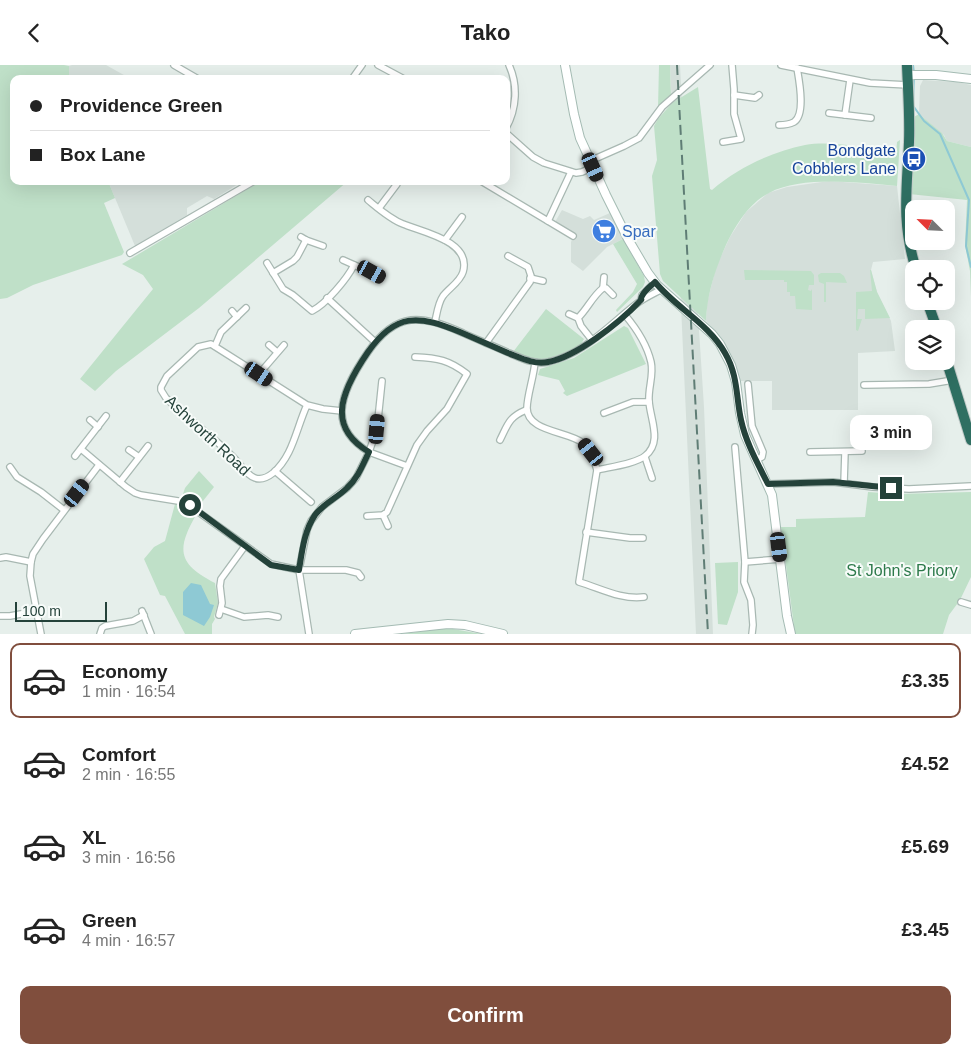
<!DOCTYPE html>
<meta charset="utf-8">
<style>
:root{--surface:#fff;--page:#f6f6f6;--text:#222;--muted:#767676;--line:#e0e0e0;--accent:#804e3d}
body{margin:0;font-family:Arial,sans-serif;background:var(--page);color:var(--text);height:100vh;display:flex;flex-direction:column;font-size:19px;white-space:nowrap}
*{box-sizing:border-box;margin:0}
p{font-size:16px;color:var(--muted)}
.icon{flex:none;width:28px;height:28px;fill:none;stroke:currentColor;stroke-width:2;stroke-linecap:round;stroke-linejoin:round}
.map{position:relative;height:569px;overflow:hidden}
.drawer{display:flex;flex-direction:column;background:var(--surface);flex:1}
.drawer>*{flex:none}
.banner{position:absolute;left:10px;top:10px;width:500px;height:110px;border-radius:10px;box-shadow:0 5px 20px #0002;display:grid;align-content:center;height:110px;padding:0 20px;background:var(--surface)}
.needle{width:32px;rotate:294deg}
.tools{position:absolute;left:905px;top:135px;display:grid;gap:10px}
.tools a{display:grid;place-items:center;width:50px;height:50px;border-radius:10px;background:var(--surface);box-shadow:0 5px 20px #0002;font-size:25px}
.scale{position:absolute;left:15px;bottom:12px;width:92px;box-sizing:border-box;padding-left:5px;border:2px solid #24423a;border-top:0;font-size:14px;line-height:18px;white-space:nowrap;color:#24423a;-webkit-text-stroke:4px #f7fbf9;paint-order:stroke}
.end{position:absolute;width:22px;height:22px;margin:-11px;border:6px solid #24423a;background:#fff;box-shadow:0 0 0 2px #fff}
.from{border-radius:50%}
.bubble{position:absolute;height:35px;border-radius:10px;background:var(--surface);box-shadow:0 5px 20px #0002;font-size:16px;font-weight:700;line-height:35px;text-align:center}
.car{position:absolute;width:15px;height:30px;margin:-15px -8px;border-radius:6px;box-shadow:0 0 4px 1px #0007;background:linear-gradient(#222 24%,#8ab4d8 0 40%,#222 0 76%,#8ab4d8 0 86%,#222 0)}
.banner b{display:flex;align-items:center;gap:18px;height:48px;font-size:19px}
.banner b+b{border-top:1px solid var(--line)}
.banner i{width:12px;height:12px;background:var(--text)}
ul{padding:9px 0 0;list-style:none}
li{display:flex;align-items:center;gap:15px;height:75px;margin:0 10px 8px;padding:0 10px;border:2px solid transparent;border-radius:10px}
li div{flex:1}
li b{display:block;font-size:19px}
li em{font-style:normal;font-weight:700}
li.selected{border-color:var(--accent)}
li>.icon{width:45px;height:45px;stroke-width:1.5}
.action{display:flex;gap:10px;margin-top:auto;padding:10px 20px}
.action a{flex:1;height:58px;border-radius:10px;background:var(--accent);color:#fff;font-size:20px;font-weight:700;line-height:58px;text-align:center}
header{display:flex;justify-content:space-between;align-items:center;height:65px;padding:0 20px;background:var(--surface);font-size:22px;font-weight:700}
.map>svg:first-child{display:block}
</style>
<header><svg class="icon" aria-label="back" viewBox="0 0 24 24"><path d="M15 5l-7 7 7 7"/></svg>Tako<svg class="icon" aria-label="search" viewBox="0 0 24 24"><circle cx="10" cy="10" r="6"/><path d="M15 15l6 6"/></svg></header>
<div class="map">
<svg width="971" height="569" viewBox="0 0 971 569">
<rect width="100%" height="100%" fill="#e6efeb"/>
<g fill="#d4dfda">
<path d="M72,0H106L131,14H69V1Z"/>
<path d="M670,0H680L690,193L696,219L704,342L713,569H696Z"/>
<path d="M923,15L957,17L971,20V82L947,76L944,70L919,49L920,21Z"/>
<path d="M108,116H243L214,134L207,131L187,143V150L135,181Z"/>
<path d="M829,116L897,121L905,194L873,197L871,205L877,227L891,256L895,286L858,288V345H772V316H739L735,298L729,288L720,272L706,256L707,238L716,202L730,172L746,147L768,128L787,122Z"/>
<path d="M562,145L583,154L590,151L594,155L610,148L623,174L607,182L583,206L571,197V177L574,169L555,157Z"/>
</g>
<g fill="#bfe0c8">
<path d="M0,0H64L69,1V14H14V116H108L115,133L104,138L124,187L122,190L33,220L7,233L0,234Z"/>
<path d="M659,0H670L671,32L664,36L658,43Z"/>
<path d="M698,22L710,124L712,125C739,102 772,87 805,80C821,77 839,79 855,81C870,82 883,83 896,90L897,77L900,75L897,121C860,118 803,110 769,128C749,138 735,161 726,180C715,205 707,229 706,256L663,216L660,209L652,111L657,95L654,61L658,54L672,38Z"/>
<path d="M919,49L942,68L947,76L971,82V232L970,206L965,180L967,135L909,129L914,52Z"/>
<path d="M261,116H348L199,243L116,306L95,326L80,314L153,224L143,210L122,199Z"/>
<path d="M623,174L644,211L645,217L643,222L617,247L616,245L633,227L637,219L613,179Z"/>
<path d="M744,205L811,206L814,210V220H809L808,225L811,226L812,224V245L796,244L795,231H790V227H787V217H784V215H745Z"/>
<path d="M870,205H871L877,227L890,253L865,254V244H858L857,254H862L858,266L856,265V227L872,226Z"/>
<path d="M821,208H840L844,211L847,218L826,217V237H824V219L819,217L818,210Z"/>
<path d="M546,244L584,274L580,281C550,293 544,300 513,287Z"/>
<path d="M624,261L628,263L646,299L567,331L563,328L565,326L559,315L538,310L540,304L574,293Z"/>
<path d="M199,406L214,422L199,441L182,432L185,423Z"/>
<path d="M868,427L897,429L971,427V512L960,535L949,550L943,569H795L781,462H796V454L865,452Z"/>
<path d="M175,439L196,450C176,485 178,499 215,518L218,538L214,552L215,554L212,559V569H185L165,531L160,530L144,494L154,482L165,476Z"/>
<path d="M738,497V527L727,560L718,559L715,498Z"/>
<path d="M447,563L482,569H402Z"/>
</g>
<path fill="#8ec9d4" d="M191,518L201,520L210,539L214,540L210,552L204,561L183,550V527Z"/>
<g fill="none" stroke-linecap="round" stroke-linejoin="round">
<g stroke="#8ec9d4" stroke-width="2">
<path d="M913,0L914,8"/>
<path d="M913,35L914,12"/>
<path d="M914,42L924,56L940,69L969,135L966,181L971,202"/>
</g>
<g stroke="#a8b8b2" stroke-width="8">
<g id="street">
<path d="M174,0L198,14"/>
<path d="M378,0L404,14"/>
<path d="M781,0L870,18L908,20"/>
<path d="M352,14L362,0"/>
<path d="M734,30L755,33L759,30"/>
<path d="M829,48L871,53"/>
<path d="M845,50L850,15"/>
<path d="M779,60C783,60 790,59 794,57C806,49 799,15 797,3"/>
<path d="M506,63C517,43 518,20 509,0"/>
<path d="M506,68L533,92L544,98L576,108L582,107L593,102"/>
<path d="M723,77L741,74L734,49V24L732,0"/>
<path d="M590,96L624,81L639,73L662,42L710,0"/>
<path d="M481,116L573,171"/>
<path d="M368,135C379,144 390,154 403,159C422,167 472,176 463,207C460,217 449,223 443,231C438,238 437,248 435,257"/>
<path d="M379,143L397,119"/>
<path d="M548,156L571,107"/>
<path d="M301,172L306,175L323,181"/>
<path d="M445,175L462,152"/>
<path d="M130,188L254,116"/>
<path d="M343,195L381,212"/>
<path d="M267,198L283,224L293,230L312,246C326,239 347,214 354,200"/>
<path d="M273,208L293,196L297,192L306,175"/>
<path d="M530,213L543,216"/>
<path d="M603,223L604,212"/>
<path d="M327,233L375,277"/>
<path d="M641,235L642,230L655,217"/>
<path d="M232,246L237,252"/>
<path d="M569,249L578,253"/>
<path d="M592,275L581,261L578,253C588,243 592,232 603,223H606L613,230"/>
<path d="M486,278L530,217L531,211L528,202L508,191"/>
<path d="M269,280L277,287"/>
<path d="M215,281L221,267L246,243"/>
<path d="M535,297C534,311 527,331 527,343C527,367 568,366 583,378C591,385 594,395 597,405L579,517C600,523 621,535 644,532"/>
<path d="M259,309L284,280"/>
<path d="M382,316L377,364L369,387L407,401"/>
<path d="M748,319L752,361L763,387L762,392L756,395"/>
<path d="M864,320L929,319L953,315"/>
<path d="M307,340C296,364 293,391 273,408C268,412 261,415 255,413C246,410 241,400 235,394C214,372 188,354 166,333L161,325V322L167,311L198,282L211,279L307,340L323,344L342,346"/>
<path d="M604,348L633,337H649"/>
<path d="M90,355L98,362"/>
<path d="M500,375C508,359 509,352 526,345"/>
<path d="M735,382L745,497L744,517L751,535L753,560L752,569"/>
<path d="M81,384L126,422L135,428L141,430L178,436L190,441L271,499L299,505H346L358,508L361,512"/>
<path d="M129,385L139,392"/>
<path d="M810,387L862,386"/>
<path d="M75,391L106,351"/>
<path d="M645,392L652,413"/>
<path d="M10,402L17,412L41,427L64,445"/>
<path d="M597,405C610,402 635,399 645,391C663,377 650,354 649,336C648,323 654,310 651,297C647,280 636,263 625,250"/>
<path d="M275,406L311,437"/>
<path d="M120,417L148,381"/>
<path d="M844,418L845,387"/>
<path d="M768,419L833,417L873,422L909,424L971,421"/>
<path d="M383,450L388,461"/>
<path d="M367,451L383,450L387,447L417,380L427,366L447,344L467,309C449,295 438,293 415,292"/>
<path d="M586,467L630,473H643"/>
<path d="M0,493L6,492L31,497"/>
<path d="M745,497L781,494"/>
<path d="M961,537L971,540"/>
<path d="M221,544L244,552L268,550L278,552"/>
<path d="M142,546L151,569"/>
<path d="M219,550L222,538L220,521L221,514L245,481"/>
<path d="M0,551H10L37,546"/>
<path d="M41,569L30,511L31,497L33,489L43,474L99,400"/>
<path d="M100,569L102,563L105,561L133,556L144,550"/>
<path d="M309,569L299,505L307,465L311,456L322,442L347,423L356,413L369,387C354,378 341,364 342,345C343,325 357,303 368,287C397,245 422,250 463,268C478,275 494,281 509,288C521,293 534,300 548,297C585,289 611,258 639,237C646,232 655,228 662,224"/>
</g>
</g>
<g stroke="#a4bbb3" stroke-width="10">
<g id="secondary">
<path d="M565,0L574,49L580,73L606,130L628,174L648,208L657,220L712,269L720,279L731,300L736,317L740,348L745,370L772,430L787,551L791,569"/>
<path d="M908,10H936L971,14"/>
<path d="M355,569L448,559L465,560L503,569"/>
</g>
</g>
<g stroke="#c2cac8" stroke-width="12">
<g id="highway">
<path d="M907,0C908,26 910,52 909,77C907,124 901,158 916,204"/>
<path d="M927,236L937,264"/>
<path d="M946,294L971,375"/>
</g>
</g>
<use href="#street" stroke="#fff" stroke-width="5.5"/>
<use href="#secondary" stroke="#fff" stroke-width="8"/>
<use href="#highway" stroke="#2f6f62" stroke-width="10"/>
<path stroke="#5f7d75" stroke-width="2" stroke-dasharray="10 5" stroke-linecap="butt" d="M677,0L708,569"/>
</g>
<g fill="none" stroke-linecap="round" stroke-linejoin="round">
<path stroke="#24423a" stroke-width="6" d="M190,440L271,500L299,505C302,487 304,466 315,450C324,438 337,433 347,423C358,413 363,399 369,387C354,378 341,364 342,345C343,325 357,303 368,287C396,247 419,250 460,267C476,274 492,281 508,288C521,293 534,300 548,297C576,292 619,258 639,237C644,232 639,237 642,231C645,225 651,221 655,217C676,243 708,258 725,288C738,310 736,332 741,355C746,378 758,399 768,419L833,417L891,423"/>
</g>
<defs>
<g id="bus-disc" transform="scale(1.25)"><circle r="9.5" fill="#1a4fb4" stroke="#f7fbf9"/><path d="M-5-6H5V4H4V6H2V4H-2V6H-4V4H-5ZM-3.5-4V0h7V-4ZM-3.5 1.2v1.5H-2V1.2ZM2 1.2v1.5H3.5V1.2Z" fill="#fff"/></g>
<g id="supermarket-disc" transform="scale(1.25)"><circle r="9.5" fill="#3f7fe0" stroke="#f7fbf9"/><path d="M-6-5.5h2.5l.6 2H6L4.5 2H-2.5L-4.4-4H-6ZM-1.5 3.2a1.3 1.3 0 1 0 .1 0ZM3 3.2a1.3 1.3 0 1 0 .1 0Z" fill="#fff"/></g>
</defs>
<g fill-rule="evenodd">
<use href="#bus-disc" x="914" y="94"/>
<use href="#supermarket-disc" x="604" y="166"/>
</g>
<g text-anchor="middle" stroke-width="4" stroke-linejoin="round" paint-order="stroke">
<g font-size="16" fill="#164399" stroke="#f7fbf9" text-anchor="end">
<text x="896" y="91">Bondgate<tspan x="896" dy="18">Cobblers Lane</tspan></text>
</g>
<g font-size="16" fill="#366cbe" stroke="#f7fbf9" text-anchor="start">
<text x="622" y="172">Spar</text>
</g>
<g font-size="16" fill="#24423a" stroke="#f7fbf9">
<text transform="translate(208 370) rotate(43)" y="6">Ashworth Road</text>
</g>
<g font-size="16" fill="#2d7a4b" stroke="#f7fbf9">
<text x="902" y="511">St John's Priory</text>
</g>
</g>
</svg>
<div class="tools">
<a><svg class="needle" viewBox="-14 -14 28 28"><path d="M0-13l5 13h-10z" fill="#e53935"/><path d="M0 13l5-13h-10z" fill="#767676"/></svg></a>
<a><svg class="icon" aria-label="locate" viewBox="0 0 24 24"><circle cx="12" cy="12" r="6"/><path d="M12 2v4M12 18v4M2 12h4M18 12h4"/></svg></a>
<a><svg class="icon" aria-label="layers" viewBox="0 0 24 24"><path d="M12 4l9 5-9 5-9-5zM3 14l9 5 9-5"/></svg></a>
</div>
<div class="scale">100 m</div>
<i class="end from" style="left:190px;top:440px"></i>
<i class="end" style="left:891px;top:423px"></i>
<div class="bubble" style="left:850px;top:350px;width:82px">3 min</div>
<i class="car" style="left:593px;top:102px;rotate:156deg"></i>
<i class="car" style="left:372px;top:207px;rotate:119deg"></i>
<i class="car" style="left:259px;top:309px;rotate:124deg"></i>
<i class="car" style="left:377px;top:364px;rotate:5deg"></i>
<i class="car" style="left:591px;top:387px;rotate:322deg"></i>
<i class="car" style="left:77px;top:428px;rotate:37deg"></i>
<i class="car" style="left:779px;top:482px;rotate:173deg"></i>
<div class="banner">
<b><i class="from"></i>Providence Green</b>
<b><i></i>Box Lane</b>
</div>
</div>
<section class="drawer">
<ul>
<li class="selected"><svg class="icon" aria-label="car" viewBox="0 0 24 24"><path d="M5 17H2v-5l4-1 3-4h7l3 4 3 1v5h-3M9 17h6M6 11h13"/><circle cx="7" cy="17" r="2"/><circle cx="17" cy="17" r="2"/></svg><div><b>Economy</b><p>1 min · 16:54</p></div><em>£3.35</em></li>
<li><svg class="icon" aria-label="car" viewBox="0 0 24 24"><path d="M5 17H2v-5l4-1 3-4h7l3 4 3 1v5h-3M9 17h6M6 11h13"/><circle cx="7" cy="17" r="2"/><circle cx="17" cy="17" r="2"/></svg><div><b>Comfort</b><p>2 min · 16:55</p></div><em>£4.52</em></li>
<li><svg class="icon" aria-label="car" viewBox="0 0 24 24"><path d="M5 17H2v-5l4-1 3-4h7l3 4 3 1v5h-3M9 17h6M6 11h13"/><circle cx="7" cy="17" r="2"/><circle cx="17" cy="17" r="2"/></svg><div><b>XL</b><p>3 min · 16:56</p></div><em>£5.69</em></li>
<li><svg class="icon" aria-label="car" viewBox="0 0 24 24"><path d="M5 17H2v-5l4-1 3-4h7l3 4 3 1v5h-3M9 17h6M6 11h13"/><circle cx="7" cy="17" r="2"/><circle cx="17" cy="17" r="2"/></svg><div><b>Green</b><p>4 min · 16:57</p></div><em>£3.45</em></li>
</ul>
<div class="action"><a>Confirm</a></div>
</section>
